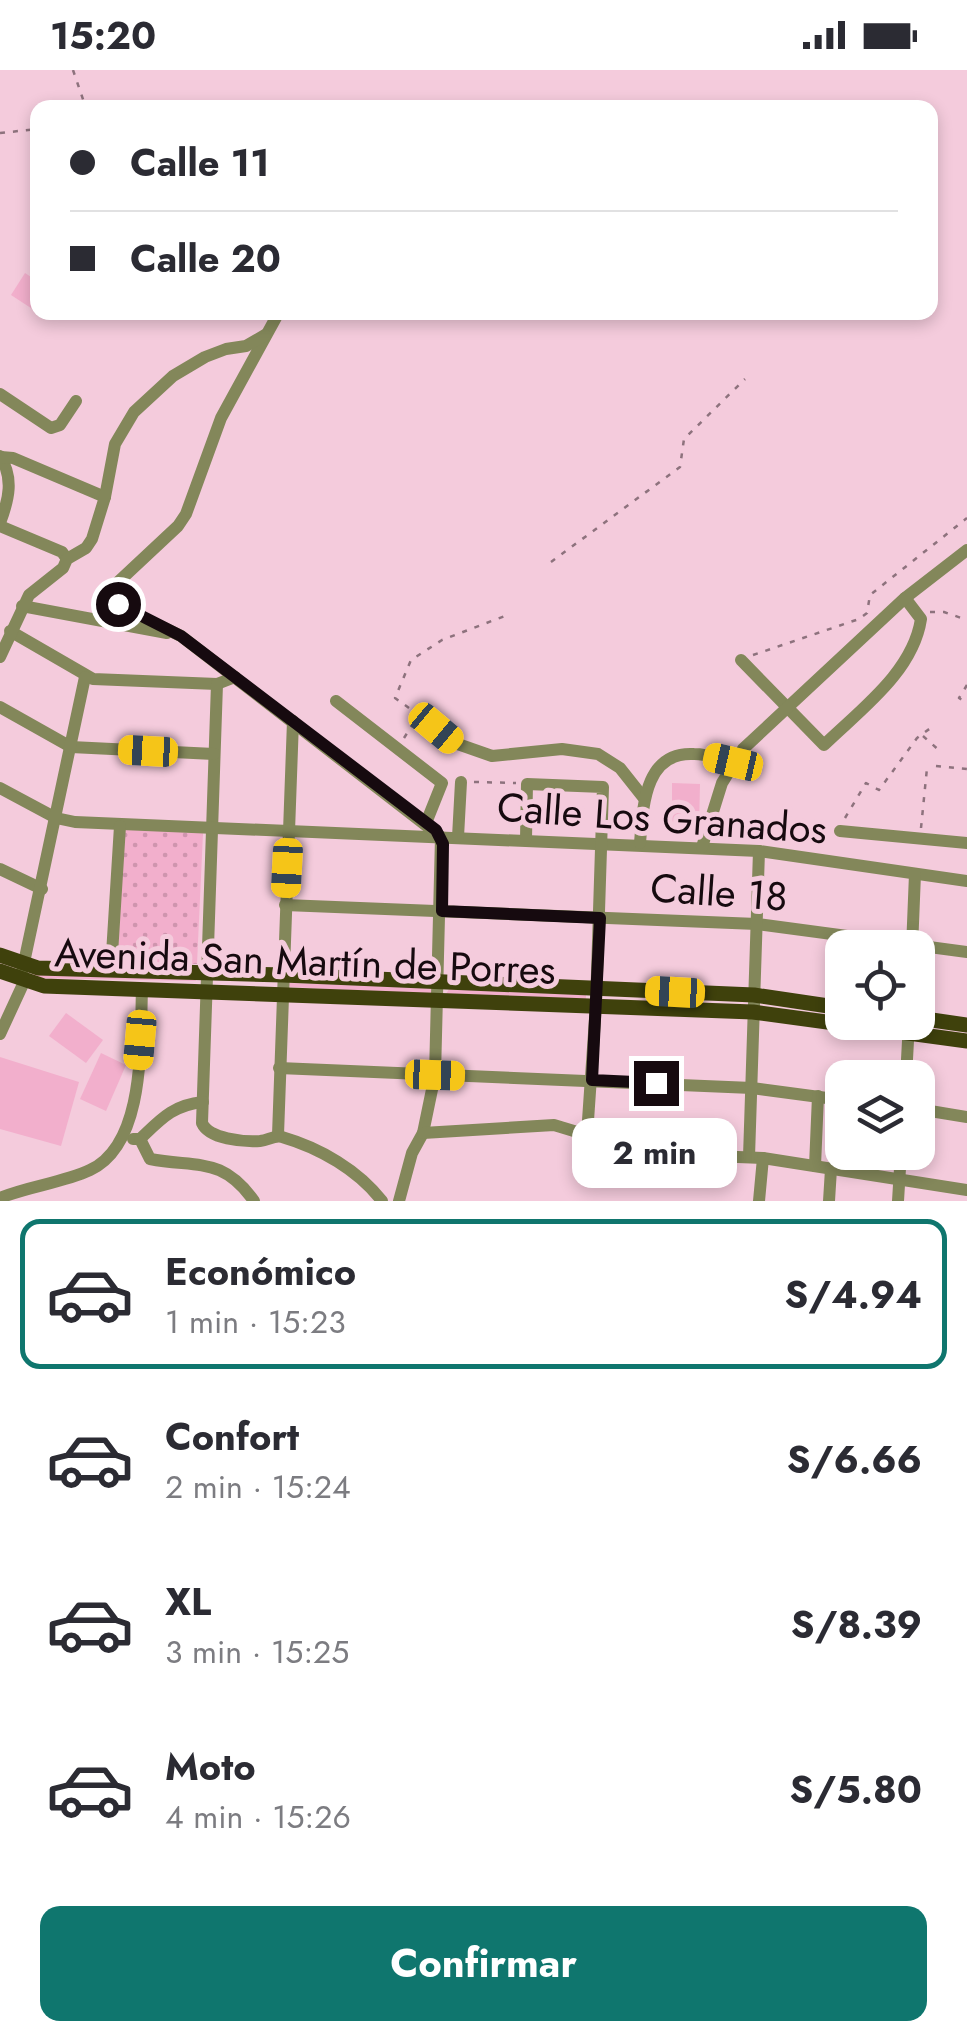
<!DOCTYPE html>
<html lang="es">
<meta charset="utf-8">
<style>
:root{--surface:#fff;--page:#f7f7f7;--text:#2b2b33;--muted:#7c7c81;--line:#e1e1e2;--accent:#0f766e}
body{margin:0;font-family:Jost,sans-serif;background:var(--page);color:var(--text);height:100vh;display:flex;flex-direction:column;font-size:38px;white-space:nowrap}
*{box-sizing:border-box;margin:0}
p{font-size:32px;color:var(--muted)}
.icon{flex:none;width:55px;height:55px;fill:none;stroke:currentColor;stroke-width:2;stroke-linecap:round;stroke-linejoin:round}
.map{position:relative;height:1131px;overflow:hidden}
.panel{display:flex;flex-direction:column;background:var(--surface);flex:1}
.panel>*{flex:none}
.top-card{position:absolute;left:30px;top:30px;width:908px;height:220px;border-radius:20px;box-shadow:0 5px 15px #0003;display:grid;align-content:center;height:220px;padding:0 40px;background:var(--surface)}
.buttons{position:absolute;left:825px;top:860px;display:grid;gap:20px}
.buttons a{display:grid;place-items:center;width:110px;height:110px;border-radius:20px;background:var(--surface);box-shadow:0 5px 15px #0003;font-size:50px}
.end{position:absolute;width:45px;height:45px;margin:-22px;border:12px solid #160a0f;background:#fff;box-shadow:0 0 0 5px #fff}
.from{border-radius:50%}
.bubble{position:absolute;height:70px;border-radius:20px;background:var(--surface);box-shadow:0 5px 15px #0003;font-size:32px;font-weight:700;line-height:70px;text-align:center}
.car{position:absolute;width:30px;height:60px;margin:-30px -15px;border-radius:12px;box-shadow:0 0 8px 2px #0007;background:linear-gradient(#f5c518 24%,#345 0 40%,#f5c518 0 76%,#345 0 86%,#f5c518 0)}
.top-card b{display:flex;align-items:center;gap:35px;height:95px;font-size:38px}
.top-card b+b{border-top:2px solid var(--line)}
.top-card i{width:25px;height:25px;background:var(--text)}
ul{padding:18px 0 0;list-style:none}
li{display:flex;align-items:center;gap:30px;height:150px;margin:0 20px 15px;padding:0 20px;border:5px solid transparent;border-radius:20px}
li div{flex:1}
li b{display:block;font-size:38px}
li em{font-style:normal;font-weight:700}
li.active{border-color:var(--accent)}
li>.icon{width:90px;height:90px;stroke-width:1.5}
.button{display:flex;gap:20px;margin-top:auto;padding:20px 40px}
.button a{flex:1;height:115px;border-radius:20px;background:var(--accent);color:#fff;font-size:40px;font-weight:700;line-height:115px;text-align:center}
.status{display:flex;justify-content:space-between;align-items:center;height:70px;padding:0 50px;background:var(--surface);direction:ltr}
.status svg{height:28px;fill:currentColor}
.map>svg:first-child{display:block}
</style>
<div class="status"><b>15:20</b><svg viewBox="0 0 49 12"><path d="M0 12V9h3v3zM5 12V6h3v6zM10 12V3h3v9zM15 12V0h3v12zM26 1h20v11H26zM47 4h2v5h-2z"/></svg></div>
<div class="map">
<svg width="967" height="1131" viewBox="0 0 967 1131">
<defs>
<pattern id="park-dots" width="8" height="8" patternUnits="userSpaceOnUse" patternTransform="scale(2.5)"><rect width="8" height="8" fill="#f2afcc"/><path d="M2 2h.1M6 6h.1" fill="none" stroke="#cf95ae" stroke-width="1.8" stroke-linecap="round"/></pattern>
</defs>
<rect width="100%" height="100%" fill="#f4cbdc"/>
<g fill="#f2afcc">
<path d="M25,203L37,211V242L11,225Z"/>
<path d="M672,713L700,714L699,758H672Z"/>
<path d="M33,904L195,909L196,911L35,908Z"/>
<path d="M290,913L431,918L432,924L290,917L287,914Z"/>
<path d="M449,919L586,923V929L446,924Z"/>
<path d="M66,943L103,970L86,993L49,966Z"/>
<path d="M101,983L126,995L106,1041L80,1029Z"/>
<path d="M0,987L79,1012L61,1076L0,1059Z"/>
</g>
<path fill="url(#park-dots)" d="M124,759L203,763L197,894L117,892Z"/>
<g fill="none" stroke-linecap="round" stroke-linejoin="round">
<g stroke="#8d727d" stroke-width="2.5" stroke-dasharray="5 8" stroke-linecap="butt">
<path d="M73,0L86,38"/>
<path d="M0,63L38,59"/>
<path d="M551,492L680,397L684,369L745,309"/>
<path d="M930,542H944L967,550"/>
<path d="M753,585L859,549L867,543L870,525L967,448"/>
<path d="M967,615L959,628L967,633"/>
<path d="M409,638L395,628L411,590L442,570L510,544"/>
<path d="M923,666L941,682"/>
<path d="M404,668L413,654"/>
<path d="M936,696L967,699"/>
<path d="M474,712L516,713"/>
<path d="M845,748L866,713L879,720L917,668L932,657"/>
<path d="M921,758L927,698"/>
</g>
<g stroke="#83875a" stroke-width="12">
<path d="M279,242L221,348L186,444L178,456L116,514L112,522L122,538L181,566L441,767L435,1005L423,1063L412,1083L399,1131"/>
<path d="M0,324L51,358L60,355L76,331"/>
<path d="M0,386C14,408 9,429 0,453"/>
<path d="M1,387L13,388L105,427"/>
<path d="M0,456L62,482L67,489"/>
<path d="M22,536L167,563"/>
<path d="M10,561L93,609L217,614L235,607"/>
<path d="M0,587L29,525L63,498L67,489L86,478L92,469L105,427L115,374L134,342L173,306L205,287L226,279L246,276L265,265"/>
<path d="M741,590L824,675C860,640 913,602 921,549L905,528"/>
<path d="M217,614L202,1053C209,1069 243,1072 260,1071C269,1070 274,1065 282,1067C320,1078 358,1100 382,1131"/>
<path d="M336,631L442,713L426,753"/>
<path d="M0,637L71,677L214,684"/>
<path d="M419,645L452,672L492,686L562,679L598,684L620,698L643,727"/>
<path d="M0,718L56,748L75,752L759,781L967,811"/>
<path d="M840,761L967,773"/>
<path d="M458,767L461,712"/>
<path d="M526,769L527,714L603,717L596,934L587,1065"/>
<path d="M640,773C643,738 644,681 694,684C707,684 721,689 733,692"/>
<path d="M702,777L722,713L743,679L905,528L967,480"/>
<path d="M0,799L42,819"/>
<path d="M285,835L757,854L967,882"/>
<path d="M912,878L915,804"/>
<path d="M111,900L120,756"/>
<path d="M22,902L85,607"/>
<path d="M0,964L24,912"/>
<path d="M279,998L752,1018L842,1030"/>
<path d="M906,1008L909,952"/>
<path d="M918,1039L967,1047"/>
<path d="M423,1063L554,1055L587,1065"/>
<path d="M278,1065L293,651"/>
<path d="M587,1065L597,1079L612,1082L763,1088L967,1120"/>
<path d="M133,1069H140C161,1049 173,1035 203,1032"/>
<path d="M140,1069L150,1089C197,1098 222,1086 254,1131"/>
<path d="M749,1087L759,781"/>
<path d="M815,1096L818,1026"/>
<path d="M0,1128C29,1116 62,1113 90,1100C146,1074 140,972 142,919"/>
<path d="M759,1131L763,1088"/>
<path d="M829,1131L831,1099"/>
<path d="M898,1131L901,1082"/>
</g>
<g stroke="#3f410c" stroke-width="15">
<path d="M0,885L38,898L283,905L754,925L842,938"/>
<path d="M0,901L44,916L753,942L967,971"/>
<path d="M918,948L967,955"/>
</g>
</g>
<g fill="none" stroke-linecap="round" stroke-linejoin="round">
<path stroke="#160a0f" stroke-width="12" d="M118,534L181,566L436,760L443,774L442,841L600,848L592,1010L656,1013"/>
</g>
<g text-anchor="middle" stroke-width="10" stroke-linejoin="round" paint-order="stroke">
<g font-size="40" fill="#160a0f" stroke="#f4cbdc">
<text transform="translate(662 748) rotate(4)" y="14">Calle Los Granados</text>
<text transform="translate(719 822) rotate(4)" y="14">Calle 18</text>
<text transform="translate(305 891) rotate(2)" y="14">Avenida San Martín de Porres</text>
</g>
</g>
</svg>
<div class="buttons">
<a><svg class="icon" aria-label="locate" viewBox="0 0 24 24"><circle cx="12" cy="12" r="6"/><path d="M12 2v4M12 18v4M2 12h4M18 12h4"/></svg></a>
<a><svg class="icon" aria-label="layers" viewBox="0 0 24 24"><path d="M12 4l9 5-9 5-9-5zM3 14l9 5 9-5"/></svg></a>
</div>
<i class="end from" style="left:118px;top:534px"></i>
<i class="end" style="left:656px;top:1013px"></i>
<div class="bubble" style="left:572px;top:1048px;width:165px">2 min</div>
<i class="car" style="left:436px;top:658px;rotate:130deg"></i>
<i class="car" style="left:148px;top:681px;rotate:273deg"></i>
<i class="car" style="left:733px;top:692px;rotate:283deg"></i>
<i class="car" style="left:287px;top:798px;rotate:183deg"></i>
<i class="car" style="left:675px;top:922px;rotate:273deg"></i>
<i class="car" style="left:140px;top:970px;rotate:185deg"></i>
<i class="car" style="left:435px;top:1005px;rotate:92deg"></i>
<div class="top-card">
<b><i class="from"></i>Calle 11</b>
<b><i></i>Calle 20</b>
</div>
</div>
<section class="panel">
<ul>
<li class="active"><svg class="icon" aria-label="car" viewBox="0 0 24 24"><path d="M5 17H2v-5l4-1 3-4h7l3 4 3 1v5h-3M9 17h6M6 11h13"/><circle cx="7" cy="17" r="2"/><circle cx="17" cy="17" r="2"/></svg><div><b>Económico</b><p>1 min · 15:23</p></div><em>S/4.94</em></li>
<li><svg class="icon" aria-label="car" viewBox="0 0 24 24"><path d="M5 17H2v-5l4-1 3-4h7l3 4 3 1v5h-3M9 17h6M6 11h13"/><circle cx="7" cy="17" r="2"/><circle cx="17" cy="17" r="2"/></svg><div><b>Confort</b><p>2 min · 15:24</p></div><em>S/6.66</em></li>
<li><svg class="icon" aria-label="car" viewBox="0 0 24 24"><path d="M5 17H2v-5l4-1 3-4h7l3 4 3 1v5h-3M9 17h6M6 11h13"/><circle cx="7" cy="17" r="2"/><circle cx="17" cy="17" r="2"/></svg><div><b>XL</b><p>3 min · 15:25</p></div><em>S/8.39</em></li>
<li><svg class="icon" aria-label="car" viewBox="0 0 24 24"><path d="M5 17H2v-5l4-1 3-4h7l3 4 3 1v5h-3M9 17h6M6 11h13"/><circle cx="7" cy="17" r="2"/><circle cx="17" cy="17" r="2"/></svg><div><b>Moto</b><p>4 min · 15:26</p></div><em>S/5.80</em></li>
</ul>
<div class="button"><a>Confirmar</a></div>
</section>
